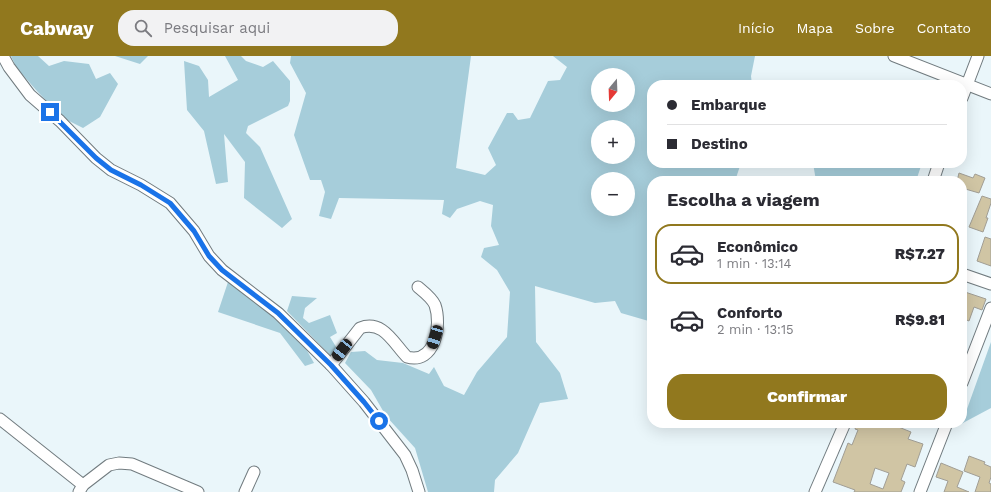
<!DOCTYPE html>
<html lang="pt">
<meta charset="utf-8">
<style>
:root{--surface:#fff;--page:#f2f2f3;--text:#2b2b33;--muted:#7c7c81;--line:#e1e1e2;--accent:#91781e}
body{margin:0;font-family:"Work Sans",sans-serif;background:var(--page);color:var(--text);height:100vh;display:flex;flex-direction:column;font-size:15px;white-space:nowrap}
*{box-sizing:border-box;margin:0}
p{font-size:13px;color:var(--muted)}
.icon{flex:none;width:22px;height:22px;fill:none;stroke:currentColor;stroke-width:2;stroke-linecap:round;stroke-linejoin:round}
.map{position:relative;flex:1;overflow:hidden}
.sheet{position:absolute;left:647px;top:120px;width:320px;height:252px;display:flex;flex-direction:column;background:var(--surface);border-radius:16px;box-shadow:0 4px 16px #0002}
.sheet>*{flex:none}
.banner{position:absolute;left:647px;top:24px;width:320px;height:88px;border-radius:16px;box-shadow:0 4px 16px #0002;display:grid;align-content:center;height:88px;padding:0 20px;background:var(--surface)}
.needle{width:26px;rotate:199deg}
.controls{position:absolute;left:591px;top:12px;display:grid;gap:8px}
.controls a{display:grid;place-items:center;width:44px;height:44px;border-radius:50%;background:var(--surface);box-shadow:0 4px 16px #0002;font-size:20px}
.end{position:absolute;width:18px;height:18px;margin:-9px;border:5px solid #1a73e8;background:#fff;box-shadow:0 0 0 2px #fff}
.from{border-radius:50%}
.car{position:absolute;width:12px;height:24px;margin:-12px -6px;border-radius:5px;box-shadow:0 0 3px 1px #0007;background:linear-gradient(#222 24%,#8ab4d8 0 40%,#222 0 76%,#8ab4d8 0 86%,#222 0)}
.banner b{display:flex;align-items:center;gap:14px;height:38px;font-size:15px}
.banner b+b{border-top:1px solid var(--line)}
.banner i{width:10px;height:10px;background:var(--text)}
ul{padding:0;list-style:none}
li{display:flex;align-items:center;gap:12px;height:60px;margin:0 8px 6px;padding:0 12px;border:2px solid transparent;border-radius:16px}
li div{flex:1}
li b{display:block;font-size:15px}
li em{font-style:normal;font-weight:800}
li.active{border-color:var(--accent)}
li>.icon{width:36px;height:36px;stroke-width:1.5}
h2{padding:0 20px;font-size:18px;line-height:48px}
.action{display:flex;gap:8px;margin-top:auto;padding:8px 20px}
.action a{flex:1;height:46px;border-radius:16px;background:var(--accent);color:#fff;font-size:16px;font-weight:800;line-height:46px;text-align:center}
header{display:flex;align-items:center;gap:24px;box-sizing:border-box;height:56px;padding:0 20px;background:var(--accent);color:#fff}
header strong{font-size:19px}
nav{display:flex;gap:22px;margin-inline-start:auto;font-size:14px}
.search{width:280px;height:36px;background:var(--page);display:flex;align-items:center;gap:10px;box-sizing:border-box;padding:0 14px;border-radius:16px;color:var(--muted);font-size:15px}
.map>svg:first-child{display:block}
</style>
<header>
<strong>Cabway</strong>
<div class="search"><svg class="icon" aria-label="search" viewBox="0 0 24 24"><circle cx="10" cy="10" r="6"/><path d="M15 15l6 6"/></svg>Pesquisar aqui</div>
<nav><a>Início</a><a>Mapa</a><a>Sobre</a><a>Contato</a></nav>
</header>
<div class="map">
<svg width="991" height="436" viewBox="0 0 991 436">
<rect width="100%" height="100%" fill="#eaf6fa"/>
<g fill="#a6cdda" fill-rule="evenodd">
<path d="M11,0H38L49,10L64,5L89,8L96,23L110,17L118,28L100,61L83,72L63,62L36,34L16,11Z"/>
<path d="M115,0H148L140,8Z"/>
<path d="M225,0H241L246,5L263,11L273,5L290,25V45L288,50L248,70L246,77L260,91L292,163L282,172L244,142L245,106L224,78L228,126L216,128L204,75L187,54L184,5L199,10L208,24L209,41L238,24Z"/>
<path d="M291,0H471L456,112L485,119L496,109L488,92L507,57H513L518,64L530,62L548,25L560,24L567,11L553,0H755L751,20L752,29H652V107H741L735,125H652V266L621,257L615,245L595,247L535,230L536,286L560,317L568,343L540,347L518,397L495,424L494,436H428L415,392L386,360L371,334L345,307L351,296L365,295L377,304L403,307L429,318L434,311L444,330L464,339L477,316L507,281L510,236L497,214L481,201L484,192L499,189L491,170L493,149L480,145L457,153L450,162L442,158L444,144L339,142L331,163L319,160L325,136L321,124H310L294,79L306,37L290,7ZM598,19H628V49H598ZM598,71H628V101H598ZM598,123H628V153H598Z"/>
<path d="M813,107H922L916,125H816Z"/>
<path d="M228,226L274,260L305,291L314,307L305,310L280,277L218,256Z"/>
<path d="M292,240L317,242L305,252L303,262L309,267L330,259L337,277L330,281L338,294L331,300L287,255Z"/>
<path d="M991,286V352L961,368L962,367Z"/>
</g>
<g fill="#d0c5a4" stroke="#a19e95" fill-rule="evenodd">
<path d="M959,117L973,122L975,118L985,122L979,137L962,132V125H957Z"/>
<path d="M982,140L991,143V147L986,162H988L983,176L969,171Z"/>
<path d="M985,181L991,183V210L977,205Z"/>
<path d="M962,235L986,243L982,254L974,251L969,265L962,262Z"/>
<path d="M857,367H871L876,369L877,367H884L895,371L896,370L911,376L908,383L923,388L915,411L907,408L901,424L905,426L901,436H854L855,434L833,426L848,387L852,389L858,374L855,373ZM875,412L889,417L883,433L870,428Z"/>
<path d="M969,400L985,406L984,408L991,411V421L989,427L991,428V436H975L980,421L964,415Z"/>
<path d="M941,407L963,416L957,431L969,436H944L948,425L936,421Z"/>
</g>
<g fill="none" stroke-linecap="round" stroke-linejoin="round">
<g stroke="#717b7f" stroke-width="13">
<g id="minor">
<path d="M3,0L9,11L30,39L60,65L96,102L111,114L141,129L170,147L194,175L209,200L222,214L278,257L331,309L364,346L405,399L412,414L419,436"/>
<path d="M894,0L991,38"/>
<path d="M962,42L978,0"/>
<path d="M933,125L939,107"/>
<path d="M962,218L991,228"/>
<path d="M331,309L360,272C383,263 394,288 407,301C435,309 442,269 435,249C432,242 424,236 418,231"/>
<path d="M962,327L991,252"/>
<path d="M0,363L83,429"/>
<path d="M79,436L83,429L109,409L119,407L132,408L198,436"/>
<path d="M245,436L254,416"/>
<path d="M815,436L845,367"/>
<path d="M920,436L947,367"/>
</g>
</g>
<use href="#minor" stroke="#fff" stroke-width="11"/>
</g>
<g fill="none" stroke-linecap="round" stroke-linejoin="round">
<path stroke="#1a73e8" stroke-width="5" d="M50,56L96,102L111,114L141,129L170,147L194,175L209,200L222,214L278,257L331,309L364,346L379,365"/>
</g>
</svg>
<div class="controls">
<a><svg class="needle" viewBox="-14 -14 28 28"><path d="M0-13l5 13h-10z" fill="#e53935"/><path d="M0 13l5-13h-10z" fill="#7c7c81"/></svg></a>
<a>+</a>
<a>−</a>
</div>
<i class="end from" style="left:379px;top:365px"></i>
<i class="end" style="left:50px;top:56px"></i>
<i class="car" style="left:435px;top:281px;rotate:197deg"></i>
<i class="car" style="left:342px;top:294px;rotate:218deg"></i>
<div class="banner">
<b><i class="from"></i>Embarque</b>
<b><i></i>Destino</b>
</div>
<section class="sheet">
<h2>Escolha a viagem</h2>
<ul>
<li class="active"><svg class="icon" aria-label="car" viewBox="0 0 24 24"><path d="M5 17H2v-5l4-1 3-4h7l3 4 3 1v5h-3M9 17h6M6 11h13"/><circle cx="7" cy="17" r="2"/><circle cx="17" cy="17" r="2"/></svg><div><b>Econômico</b><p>1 min · 13:14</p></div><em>R$7.27</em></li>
<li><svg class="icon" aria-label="car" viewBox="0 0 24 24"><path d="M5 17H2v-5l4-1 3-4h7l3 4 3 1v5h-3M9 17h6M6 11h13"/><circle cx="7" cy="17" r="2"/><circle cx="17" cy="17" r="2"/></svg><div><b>Conforto</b><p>2 min · 13:15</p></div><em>R$9.81</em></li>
</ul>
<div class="action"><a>Confirmar</a></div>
</section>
</div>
